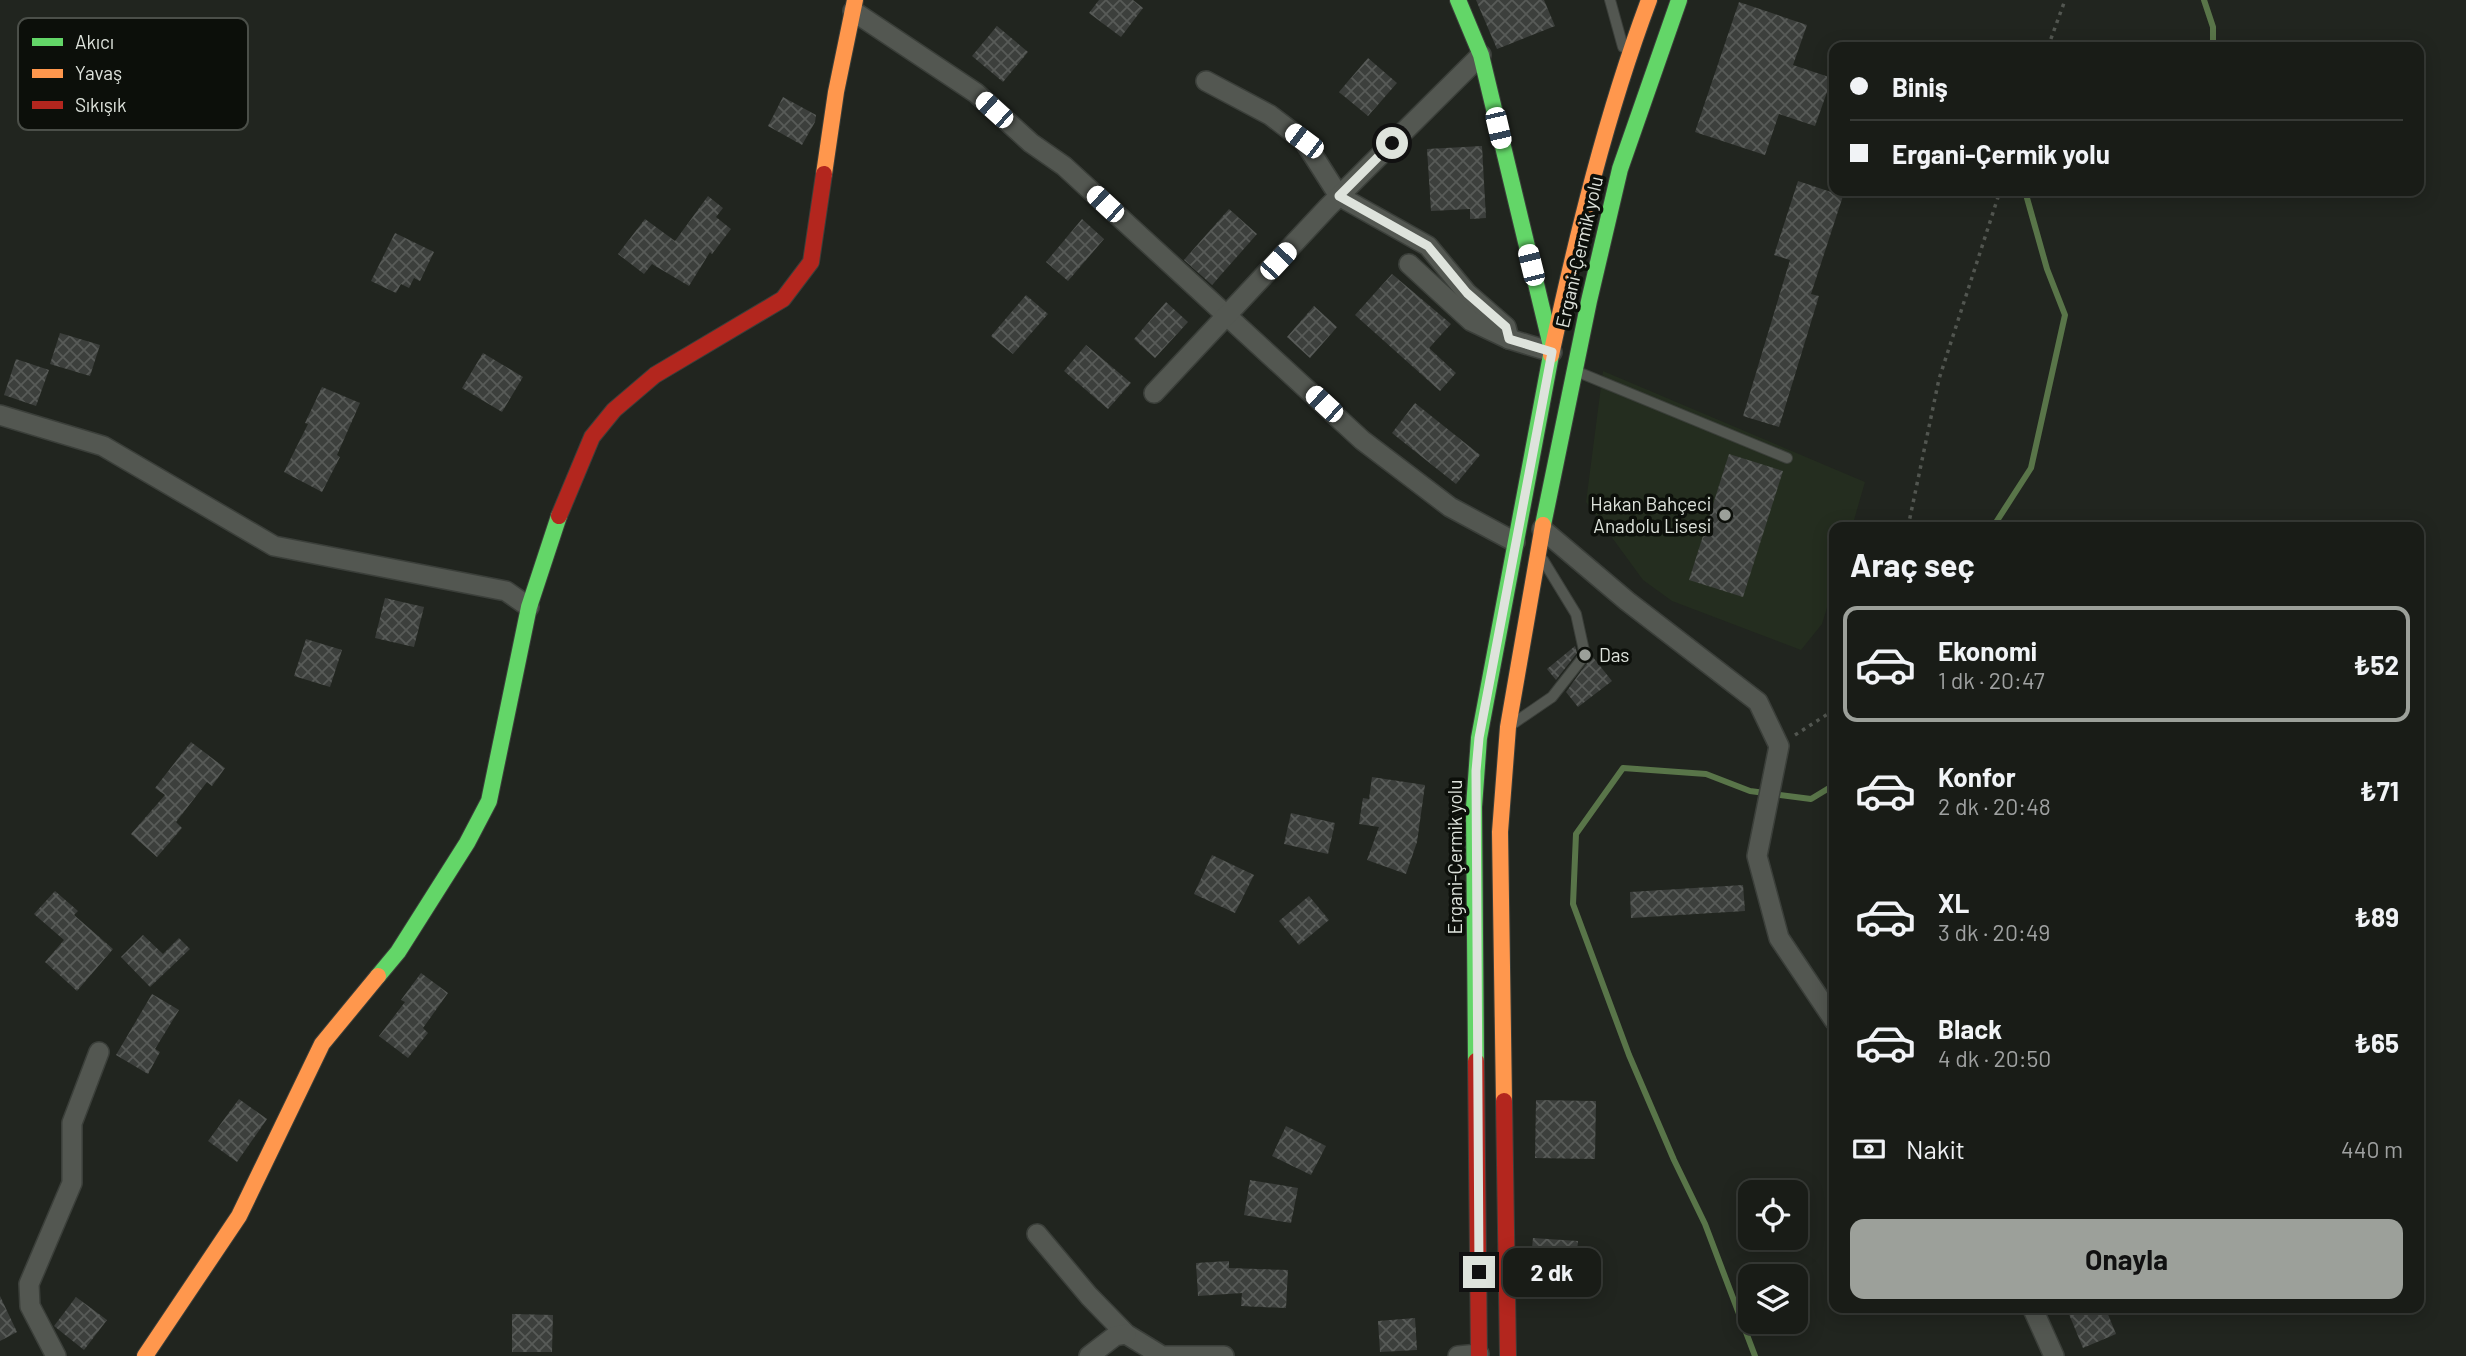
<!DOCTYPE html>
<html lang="tr">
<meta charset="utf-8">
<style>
:root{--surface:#191c17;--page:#262924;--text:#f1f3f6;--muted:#9fa1a1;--line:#373a36;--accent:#9ca09a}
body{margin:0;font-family:Barlow,sans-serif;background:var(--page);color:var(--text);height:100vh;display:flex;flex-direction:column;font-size:26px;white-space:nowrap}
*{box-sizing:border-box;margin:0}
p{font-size:23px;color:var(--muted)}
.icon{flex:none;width:38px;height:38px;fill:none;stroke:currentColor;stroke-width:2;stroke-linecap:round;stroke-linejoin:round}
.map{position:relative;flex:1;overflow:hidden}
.drawer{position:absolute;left:1829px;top:522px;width:595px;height:791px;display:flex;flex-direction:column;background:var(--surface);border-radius:14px;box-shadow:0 4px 18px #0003,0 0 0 2px var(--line)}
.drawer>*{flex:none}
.top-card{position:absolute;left:1829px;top:42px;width:595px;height:154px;border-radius:14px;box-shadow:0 4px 18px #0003,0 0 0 2px var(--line);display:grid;align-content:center;height:154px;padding:0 21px;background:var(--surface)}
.tools{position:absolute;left:1738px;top:1180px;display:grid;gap:14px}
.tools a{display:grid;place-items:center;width:70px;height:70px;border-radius:14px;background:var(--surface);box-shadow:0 4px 18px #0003,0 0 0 2px var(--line);font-size:35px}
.end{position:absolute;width:32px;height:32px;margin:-16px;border:9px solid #dee3dc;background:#111;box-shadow:0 0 0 4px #111}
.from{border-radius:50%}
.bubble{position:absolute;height:49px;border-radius:14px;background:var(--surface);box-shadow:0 4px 18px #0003,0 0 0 2px var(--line);font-size:23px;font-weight:700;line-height:49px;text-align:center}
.car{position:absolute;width:21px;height:42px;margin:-21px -10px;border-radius:9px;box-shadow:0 0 5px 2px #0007;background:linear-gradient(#fff 24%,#345 0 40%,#fff 0 76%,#345 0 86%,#fff 0)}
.top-card b{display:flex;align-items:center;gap:24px;height:66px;font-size:26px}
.top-card b+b{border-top:2px solid var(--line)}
.top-card i{width:18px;height:18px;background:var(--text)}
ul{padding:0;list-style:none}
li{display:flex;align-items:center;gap:21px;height:116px;margin:0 14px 10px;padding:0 7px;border:4px solid transparent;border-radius:14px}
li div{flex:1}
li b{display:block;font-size:26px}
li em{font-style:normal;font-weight:700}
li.current{border-color:var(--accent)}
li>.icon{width:63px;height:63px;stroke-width:1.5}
h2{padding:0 21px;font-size:32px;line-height:84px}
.pay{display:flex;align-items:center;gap:18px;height:77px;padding:0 21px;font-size:26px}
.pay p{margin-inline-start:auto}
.button{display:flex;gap:14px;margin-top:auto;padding:14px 21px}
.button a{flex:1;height:80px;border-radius:14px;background:var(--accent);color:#111;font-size:28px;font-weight:700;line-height:80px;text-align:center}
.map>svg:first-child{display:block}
</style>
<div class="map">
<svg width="2466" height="1356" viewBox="0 0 2466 1356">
<defs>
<pattern id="building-cross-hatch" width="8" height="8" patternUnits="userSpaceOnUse" patternTransform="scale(1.75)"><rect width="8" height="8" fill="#3c3f3c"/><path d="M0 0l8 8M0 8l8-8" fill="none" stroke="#585b58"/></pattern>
</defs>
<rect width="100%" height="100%" fill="#21251f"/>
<path fill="#242d1f" d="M1603,371L1865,482L1852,527H1834V585L1822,624L1801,650L1672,601L1643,580L1586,502Z"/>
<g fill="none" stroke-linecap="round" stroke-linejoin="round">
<g stroke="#597549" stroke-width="6">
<path d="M2204,0L2213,27V47"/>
<path d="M1993,527L2031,468L2065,315L2047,269L2025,191"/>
<path d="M1755,1356L1705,1224L1674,1160L1629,1055L1573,904L1576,834L1623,768L1706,774L1750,791L1811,799L1834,785"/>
</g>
</g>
<g fill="url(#building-cross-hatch)">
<path d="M1099,0H1133L1143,8L1121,37L1089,13Z"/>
<path d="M1476,0H1544L1555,26L1497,49Z"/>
<path d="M1739,2L1807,25L1793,65L1832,78L1815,126L1779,114L1765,155L1695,132Z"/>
<path d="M997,26L1028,52L1003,82L972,56Z"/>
<path d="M1368,58L1397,83L1368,116L1339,92Z"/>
<path d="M783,97L816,115L815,122L802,145L768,126Z"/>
<path d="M1482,146L1486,218L1470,219V209L1431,211L1427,149Z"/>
<path d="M1798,181L1843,196L1811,294L1819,296L1779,427L1743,416L1790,260L1774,255Z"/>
<path d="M708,196L723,208L716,217L731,229L712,254L710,252L689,286L652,264L644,274L618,254L645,219L675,241Z"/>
<path d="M1229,209L1257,234L1212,285L1184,260Z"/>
<path d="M1082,219L1104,239L1068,281L1046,262Z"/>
<path d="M395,233L434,252L420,281L414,278L409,288L401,284L396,293L371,281Z"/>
<path d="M1392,274L1451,324L1429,348L1456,373L1440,391L1355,315Z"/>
<path d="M1026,295L1048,314L1013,354L991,336Z"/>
<path d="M1166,302L1188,322L1155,358L1134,339Z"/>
<path d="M1314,306L1337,327L1310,358L1287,337Z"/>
<path d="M60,333L100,345L90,376L50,364Z"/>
<path d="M1086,345L1131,383L1108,409L1064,371Z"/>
<path d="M483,353L523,377L502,412L462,388Z"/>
<path d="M16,359L49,370L36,406L4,395Z"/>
<path d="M322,387L360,403L337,455L340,457L322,492L284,472L308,424L305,423Z"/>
<path d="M1415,403L1480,455L1456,484L1392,433Z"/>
<path d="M1729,454L1783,471L1743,597L1689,580Z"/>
<path d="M385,598L424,607L414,647L375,638Z"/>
<path d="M306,639L342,650L330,687L294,676Z"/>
<path d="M1575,646L1577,653L1556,680L1547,669Z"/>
<path d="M1592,656L1612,681L1578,707L1566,692Z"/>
<path d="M191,742L225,768L212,786L207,782L176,822L182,828L157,857L131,834L165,795L155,788Z"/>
<path d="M1372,777L1425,785L1417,842L1406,874L1367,860L1379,827L1359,824L1363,798L1369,799Z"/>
<path d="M1291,813L1335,823L1328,854L1284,844Z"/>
<path d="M1212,855L1254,875L1235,913L1194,894Z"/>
<path d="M1743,885L1745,911L1631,918L1630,892Z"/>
<path d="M55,891L78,911L74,915L113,949L77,991L45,962L64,940L34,914Z"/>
<path d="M1309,896L1329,920L1299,945L1279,921Z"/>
<path d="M143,935L163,954L179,938L190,949L150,987L121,957Z"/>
<path d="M421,973L448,993L423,1028L428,1033L408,1058L379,1036L405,1002L401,1000Z"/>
<path d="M152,994L179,1010L155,1049L160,1052L148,1074L116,1055Z"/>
<path d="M239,1099L267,1119L237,1162L208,1141Z"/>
<path d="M1536,1100L1596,1101L1595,1159L1535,1158Z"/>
<path d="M1286,1126L1326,1146L1311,1175L1272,1156Z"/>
<path d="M1250,1180L1298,1188L1291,1223L1244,1215Z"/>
<path d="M1533,1238L1578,1241L1574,1281L1529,1277Z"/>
<path d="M1229,1261V1268L1288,1270L1286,1308L1241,1306L1242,1293L1198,1296L1196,1263Z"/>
<path d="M0,1296L17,1332L0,1341Z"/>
<path d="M76,1297L107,1320L84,1350L54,1326Z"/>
<path d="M2066,1307H2105L2116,1334L2083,1348Z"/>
<path d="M512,1314L553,1315L552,1352H512Z"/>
<path d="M1415,1318L1417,1350L1380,1352L1378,1321Z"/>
</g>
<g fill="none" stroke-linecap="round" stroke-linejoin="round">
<g stroke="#3b3f3a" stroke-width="12">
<g id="lane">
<path d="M1610,0L1623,47"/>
<path d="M1578,372L1787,458"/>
<path d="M1514,723L1552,697L1585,655L1576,614L1543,560"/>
</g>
</g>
<g stroke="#3b3f3a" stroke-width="22">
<g id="street">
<path d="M853,11L976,93L1031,143L1064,166L1362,440L1450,507L1515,542"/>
<path d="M1206,81L1270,115L1304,141L1339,196L1428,246L1467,293L1506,327L1509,339"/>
<path d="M1409,264L1471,321L1509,339L1552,352"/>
<path d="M1154,393L1328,207L1481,55"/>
<path d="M0,415L103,446L274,546L506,591L529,607"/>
<path d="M1542,529L1627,601L1758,702L1779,746L1757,856L1779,938L1834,1020"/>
<path d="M1037,1234L1089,1296L1126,1334L1162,1356H1224"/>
<path d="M2032,1307L2054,1356"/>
<path d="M56,1356L30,1306L29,1284L72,1183V1123L99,1052"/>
<path d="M1089,1356L1115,1336L1126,1334"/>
<path d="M1458,1356L1479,1354"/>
</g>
</g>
<g stroke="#3b3f3a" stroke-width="18">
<g id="fast">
<path d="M1458,0L1481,55L1551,346"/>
<path d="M1543,525L1589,301L1620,169L1679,0"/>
<path d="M378,976L398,952L467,843L489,801L529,607L559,516"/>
<path d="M1476,1061L1474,807L1479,738L1551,355"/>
</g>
</g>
<g stroke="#3b3f3a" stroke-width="18">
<g id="slow">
<path d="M824,174L836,92L855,0"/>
<path d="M1551,355C1577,235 1606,115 1649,0"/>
<path d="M1504,1101L1500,832L1508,727L1543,525"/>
<path d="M145,1356L239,1216L322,1044L378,976"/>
</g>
</g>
<g stroke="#3b3f3a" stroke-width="18">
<g id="jam">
<path d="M559,516L592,437L614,410L655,375L783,299L811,262L824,174"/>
<path d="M1476,1061L1479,1356"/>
<path d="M1504,1101L1508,1356"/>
</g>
</g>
<g stroke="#525650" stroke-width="3.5" stroke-dasharray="3.5 5" stroke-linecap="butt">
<path d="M2048,47L2065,0"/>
<path d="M1908,527L1939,379L2000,191"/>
<path d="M1795,735L1834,710"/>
</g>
<use href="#lane" stroke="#535751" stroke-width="10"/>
<use href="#street" stroke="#535751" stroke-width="19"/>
<use href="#fast" stroke="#63d668" stroke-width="16"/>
<use href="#slow" stroke="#ff974d" stroke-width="16"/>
<use href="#jam" stroke="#b3261e" stroke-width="16"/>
</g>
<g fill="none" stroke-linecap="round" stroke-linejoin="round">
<path stroke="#dee3dc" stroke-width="9" d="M1392,143L1339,196L1428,246L1467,293L1506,327L1509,339L1552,352L1479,738L1476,771L1479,1272"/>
</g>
<g fill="#9ca09a" stroke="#0c0f0a" stroke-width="2.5">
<circle cx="1725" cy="515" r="7"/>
<circle cx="1585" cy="655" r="7"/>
</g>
<g text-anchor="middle" stroke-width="7" stroke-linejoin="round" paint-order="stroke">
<g font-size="19" fill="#dee3dc" stroke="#0c0f0a">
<text transform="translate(1579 252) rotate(-77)" y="7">Ergani-Çermik yolu</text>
<text transform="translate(1455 857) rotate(-90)" y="7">Ergani-Çermik yolu</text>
</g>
<g font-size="19" fill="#dee3dc" stroke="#0c0f0a" text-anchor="end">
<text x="1711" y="511">Hakan Bahçeci<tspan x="1711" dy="22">Anadolu Lisesi</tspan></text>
<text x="1599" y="662" text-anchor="start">Das</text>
</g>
</g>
<rect x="18" y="18" width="230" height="112" rx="10" fill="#0c0f0a" stroke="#4b4f49" stroke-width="2"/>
<rect x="32" y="38" width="31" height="8" fill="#63d668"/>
<rect x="32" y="69" width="31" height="9" fill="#ff974d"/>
<rect x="32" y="101" width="31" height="8" fill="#b3261e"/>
<g font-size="19" fill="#dee3dc">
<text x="75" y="49">Akıcı</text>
<text x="75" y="80">Yavaş</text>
<text x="75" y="112">Sıkışık</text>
</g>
</svg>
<div class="tools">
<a><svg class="icon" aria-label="locate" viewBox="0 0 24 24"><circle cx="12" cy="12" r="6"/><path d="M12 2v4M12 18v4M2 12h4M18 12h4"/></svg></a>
<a><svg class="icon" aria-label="layers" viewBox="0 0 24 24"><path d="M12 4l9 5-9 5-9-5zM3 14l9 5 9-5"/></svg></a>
</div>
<i class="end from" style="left:1392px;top:143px"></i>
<i class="end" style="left:1479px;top:1272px"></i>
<div class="bubble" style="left:1503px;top:1248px;width:98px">2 dk</div>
<i class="car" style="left:994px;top:110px;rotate:312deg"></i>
<i class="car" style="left:1498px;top:128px;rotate:167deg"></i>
<i class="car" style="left:1304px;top:141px;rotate:307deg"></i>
<i class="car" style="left:1105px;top:204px;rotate:313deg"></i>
<i class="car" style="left:1278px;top:261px;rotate:43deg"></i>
<i class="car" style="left:1531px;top:265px;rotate:346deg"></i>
<i class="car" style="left:1324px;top:404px;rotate:313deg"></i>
<div class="top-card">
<b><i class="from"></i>Biniş</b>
<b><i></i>Ergani-Çermik yolu</b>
</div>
<section class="drawer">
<h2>Araç seç</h2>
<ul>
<li class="current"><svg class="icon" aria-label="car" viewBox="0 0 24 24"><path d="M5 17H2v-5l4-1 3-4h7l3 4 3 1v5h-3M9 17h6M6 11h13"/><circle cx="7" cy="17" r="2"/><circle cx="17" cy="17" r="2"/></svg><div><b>Ekonomi</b><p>1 dk · 20:47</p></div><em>₺52</em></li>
<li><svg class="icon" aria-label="car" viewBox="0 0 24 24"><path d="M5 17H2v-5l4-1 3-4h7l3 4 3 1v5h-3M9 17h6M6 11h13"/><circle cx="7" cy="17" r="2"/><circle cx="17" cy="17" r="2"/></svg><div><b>Konfor</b><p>2 dk · 20:48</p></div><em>₺71</em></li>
<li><svg class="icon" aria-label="car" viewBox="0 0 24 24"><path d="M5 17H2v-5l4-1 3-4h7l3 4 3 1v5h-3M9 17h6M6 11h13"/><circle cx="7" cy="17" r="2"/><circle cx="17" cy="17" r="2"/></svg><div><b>XL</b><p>3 dk · 20:49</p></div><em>₺89</em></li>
<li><svg class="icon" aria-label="car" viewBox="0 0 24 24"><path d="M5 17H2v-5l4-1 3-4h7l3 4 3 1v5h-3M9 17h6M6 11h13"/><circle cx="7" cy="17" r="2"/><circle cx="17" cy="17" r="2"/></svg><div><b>Black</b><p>4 dk · 20:50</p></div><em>₺65</em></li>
</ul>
<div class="pay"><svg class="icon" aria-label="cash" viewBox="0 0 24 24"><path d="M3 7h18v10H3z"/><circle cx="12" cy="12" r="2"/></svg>Nakit<p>440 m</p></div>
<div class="button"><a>Onayla</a></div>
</section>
</div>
